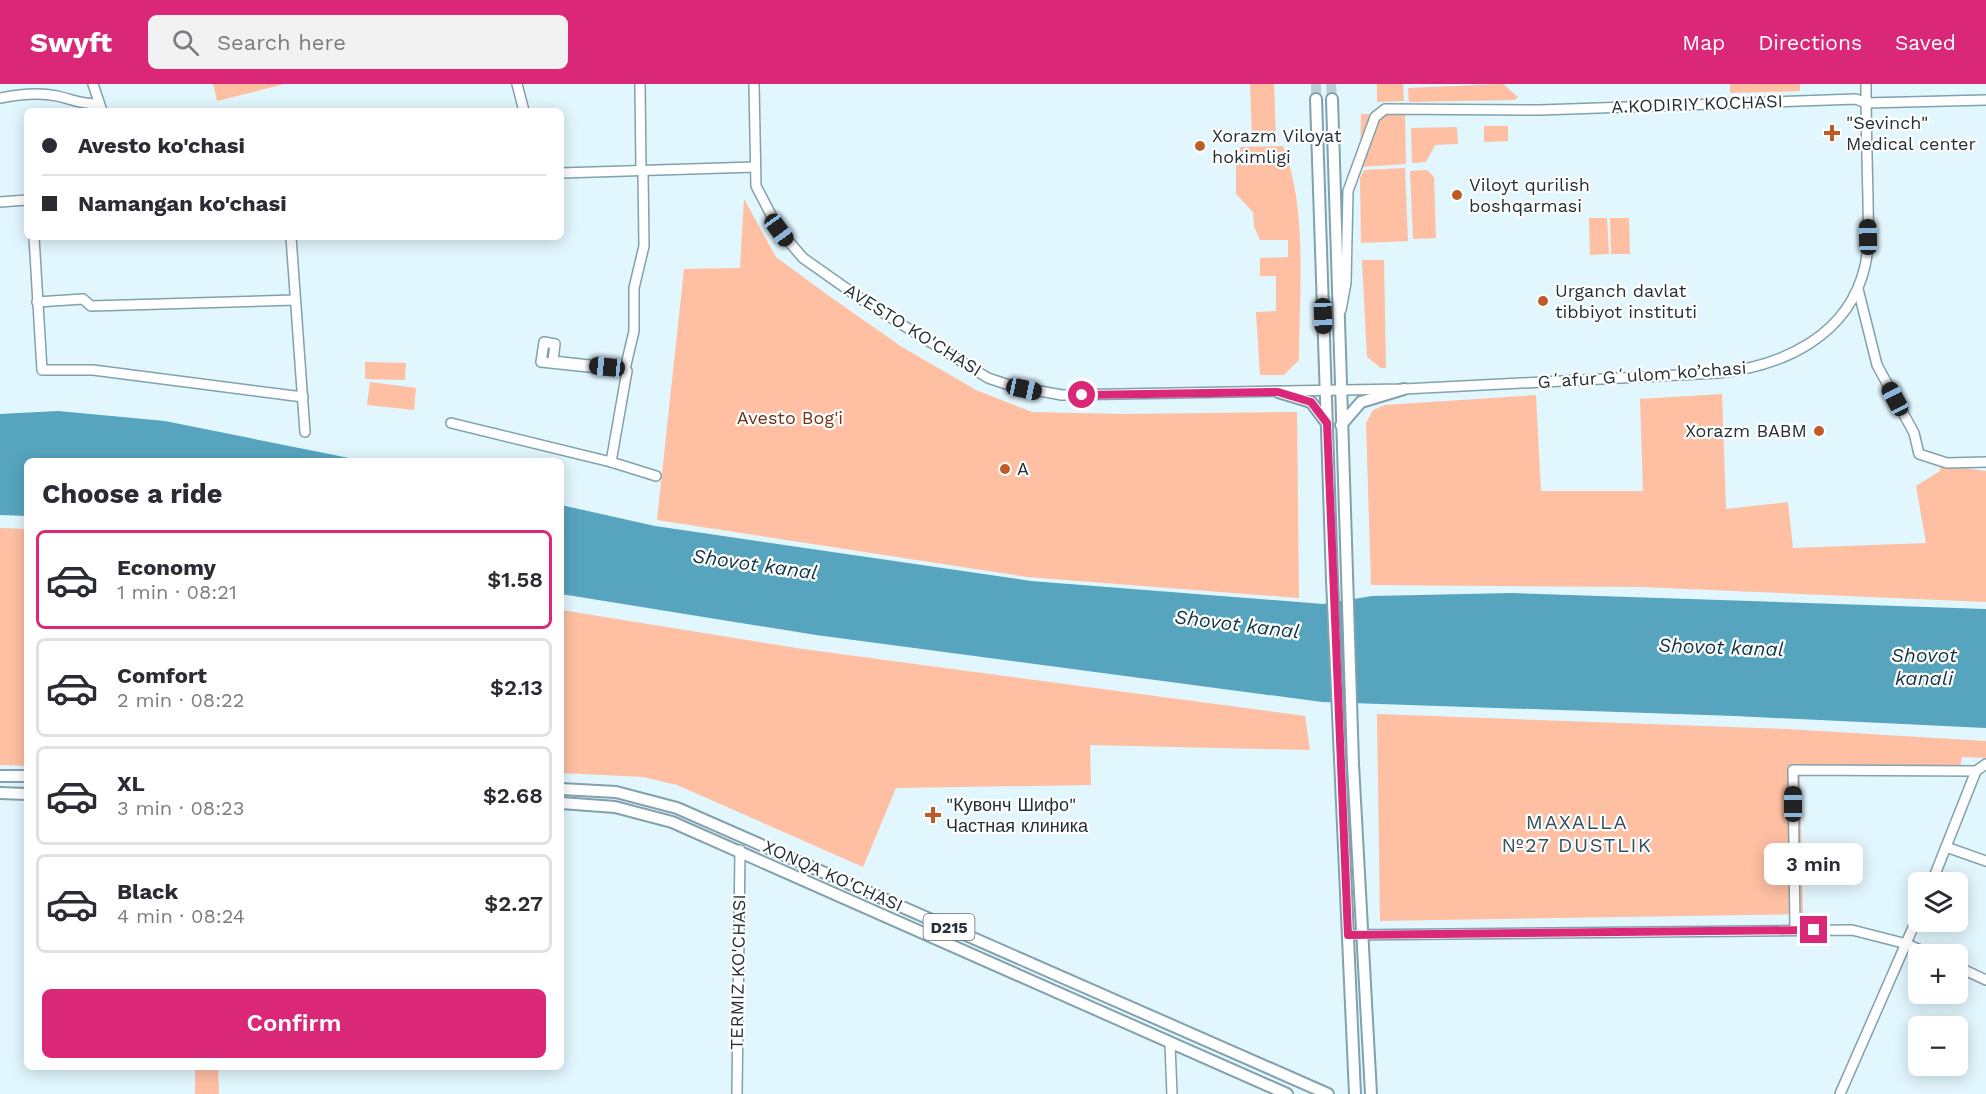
<!DOCTYPE html>
<meta charset="utf-8">
<style>
:root{--surface:#fff;--page:#f2f2f3;--text:#2b2b33;--muted:#7c7c81;--line:#e1e1e2;--accent:#db2777}
body{margin:0;font-family:"Work Sans",sans-serif;background:var(--page);color:var(--text);height:100vh;display:flex;flex-direction:column;font-size:22px;white-space:nowrap}
*{box-sizing:border-box;margin:0}
p{font-size:20px;color:var(--muted)}
.icon{flex:none;width:33px;height:33px;fill:none;stroke:currentColor;stroke-width:2;stroke-linecap:round;stroke-linejoin:round}
.map{position:relative;flex:1;overflow:hidden}
.details{position:absolute;left:24px;top:374px;width:540px;height:612px;display:flex;flex-direction:column;background:var(--surface);border-radius:9px;box-shadow:0 3px 15px #0003}
.details>*{flex:none}
.guide{position:absolute;left:24px;top:24px;width:540px;height:132px;border-radius:9px;box-shadow:0 3px 15px #0003;display:grid;align-content:center;height:132px;padding:0 18px;background:var(--surface)}
.tools{position:absolute;left:1908px;top:788px;display:grid;gap:12px}
.tools a{display:grid;place-items:center;width:60px;height:60px;border-radius:9px;background:var(--surface);box-shadow:0 3px 15px #0003;font-size:30px}
.end{position:absolute;width:27px;height:27px;margin:-14px;border:8px solid #db2777;background:#fff;box-shadow:0 0 0 3px #fff}
.from{border-radius:50%}
.bubble{position:absolute;height:42px;border-radius:9px;background:var(--surface);box-shadow:0 3px 15px #0003;font-size:20px;font-weight:600;line-height:42px;text-align:center}
.car{position:absolute;width:18px;height:36px;margin:-18px -9px;border-radius:8px;box-shadow:0 0 4px 2px #0007;background:linear-gradient(#222 24%,#8ab4d8 0 40%,#222 0 76%,#8ab4d8 0 86%,#222 0)}
.guide b{display:flex;align-items:center;gap:21px;height:57px;font-size:22px}
.guide b+b{border-top:2px solid var(--line)}
.guide i{width:15px;height:15px;background:var(--text)}
ul{padding:0;list-style:none}
li{display:flex;align-items:center;gap:18px;height:99px;margin:0 12px 9px;padding:0 6px;border:3px solid var(--line);border-radius:9px}
li div{flex:1}
li b{display:block;font-size:22px}
li em{font-style:normal;font-weight:600}
li.active{border-color:var(--accent)}
li>.icon{width:54px;height:54px;stroke-width:1.5}
h2{padding:0 18px;font-size:27px;line-height:72px}
.button{display:flex;gap:12px;margin-top:auto;padding:12px 18px}
.button a{flex:1;height:69px;border-radius:9px;background:var(--accent);color:#fff;font-size:24px;font-weight:600;line-height:69px;text-align:center}
header{display:flex;align-items:center;gap:36px;box-sizing:border-box;height:84px;padding:0 30px;background:var(--accent);color:#fff}
header strong{font-size:28px}
nav{display:flex;gap:33px;margin-inline-start:auto;font-size:21px}
.search{width:420px;height:54px;background:var(--page);display:flex;align-items:center;gap:15px;box-sizing:border-box;padding:0 21px;border-radius:9px;color:var(--muted);font-size:22px}
.map>svg:first-child{display:block}
</style>
<header>
<strong>Swyft</strong>
<div class="search"><svg class="icon" aria-label="search" viewBox="0 0 24 24"><circle cx="10" cy="10" r="6"/><path d="M15 15l6 6"/></svg>Search here</div>
<nav><a>Map</a><a>Directions</a><a>Saved</a></nav>
</header>
<div class="map">
<svg width="1986" height="1010" viewBox="0 0 1986 1010">
<rect width="100%" height="100%" fill="#e2f6fe"/>
<g fill="#febfa3">
<path d="M213,0H285L217,17Z"/>
<path d="M1250,0H1274L1276,54H1252Z"/>
<path d="M1377,0H1403L1404,17L1377,18Z"/>
<path d="M1503,0L1518,13L1515,16L1409,18L1408,4Z"/>
<path d="M1730,0H1800V7L1730,9Z"/>
<path d="M1361,30L1405,31L1406,80L1360,83Z"/>
<path d="M1484,42H1508V57L1484,58Z"/>
<path d="M1457,43L1458,60L1435,61L1426,78L1412,79L1411,44Z"/>
<path d="M1283,62C1308,125 1299,208 1299,276L1284,291H1260L1256,228L1276,227V192H1260V174L1288,173V156H1260L1254,142L1253,128L1236,110V78H1240V63Z"/>
<path d="M1405,84L1408,157L1361,159L1360,94L1364,86Z"/>
<path d="M1427,86L1434,93L1436,154L1413,155L1410,87Z"/>
<path d="M744,115L776,173L829,212L902,263L976,306L1032,328L1122,330L1297,328L1299,514L1027,493L657,436L684,185L740,184Z"/>
<path d="M1589,134H1607L1609,170L1590,171Z"/>
<path d="M1610,134H1629L1630,170H1611Z"/>
<path d="M1362,176H1384L1386,284H1381L1367,273Z"/>
<path d="M365,278L406,279L405,296L365,295Z"/>
<path d="M370,298L416,304L414,326L367,321Z"/>
<path d="M1722,310L1726,425L1788,418L1793,464L1926,459L1916,402L1940,387L1941,381L1986,387V518L1642,503L1371,501L1366,339L1373,326L1385,321L1536,311L1541,407H1643L1640,315Z"/>
<path d="M0,444L27,445V682L0,681Z"/>
<path d="M561,526L803,565L1305,632L1310,666L1090,661L1091,701L896,704L863,783L677,701L643,693L561,689Z"/>
<path d="M1377,630L1787,645L1986,657V674L1962,673L1960,684L1800,689L1803,830L1380,837Z"/>
<path d="M195,983H218L219,1010H195Z"/>
</g>
<g fill="#57a4bf">
<path d="M58,327L165,337L359,376H27V432L0,431V330Z"/>
<path d="M561,421L655,442L1031,497L1323,520L1372,512L1512,509L1986,525V644L1735,632L1322,618L816,551L561,510Z"/>
</g>
<g fill="none" stroke-linecap="round" stroke-linejoin="round">
<g stroke="#bccfd6" stroke-width="10" stroke-dasharray="10 5" stroke-linecap="butt">
<path d="M1316,0V15"/>
<path d="M1331,0L1332,15"/>
</g>
<g stroke="#81a1ad" stroke-width="12">
<g id="minor">
<path d="M93,0L102,27"/>
<path d="M517,0L524,27"/>
<path d="M640,0L641,87"/>
<path d="M754,0L756,102L779,146L803,174L864,217L988,294L1012,302L1062,311L1404,305L1718,289C1783,282 1849,252 1865,182C1870,160 1868,136 1868,114C1867,76 1866,38 1866,0"/>
<path d="M0,14C20,10 38,8 57,12C75,16 79,20 99,20"/>
<path d="M561,89L755,83"/>
<path d="M0,118L27,116"/>
<path d="M34,153L42,286H93L303,313"/>
<path d="M291,153L305,348"/>
<path d="M1858,205L1877,281L1914,349L1919,370L1947,379L1986,378"/>
<path d="M37,218L83,215L91,222L295,216"/>
<path d="M1341,226L1346,199L1348,107L1375,33L1385,25L1540,26L1856,15L1866,19L1986,16"/>
<path d="M451,339L611,378L656,392"/>
<path d="M611,378L627,287L541,278L544,258L555,260L553,277L625,285L634,247V204L644,162L643,87"/>
<path d="M1946,763L1986,777"/>
<path d="M1932,798L1976,687L1986,680"/>
<path d="M1795,846L1793,686L1976,687"/>
<path d="M1348,851L1852,846L1907,860L1929,870"/>
<path d="M1958,883L1986,896"/>
<path d="M1170,960L1172,1010"/>
<path d="M737,1010L740,766"/>
<path d="M1840,1010L1918,832"/>
</g>
</g>
<g stroke="#81a1ad" stroke-width="14">
<g id="major">
<path d="M1316,15L1332,496L1355,1010"/>
<path d="M1332,15L1353,680L1371,1010"/>
<path d="M1278,308L1311,318L1326,338"/>
<path d="M1341,341L1361,318L1404,305"/>
<path d="M0,692H27"/>
<path d="M561,705L616,708L677,724L1328,1010"/>
<path d="M0,709L27,710"/>
<path d="M561,719L615,723L672,738L1287,1010"/>
</g>
</g>
<use href="#minor" stroke="#fff" stroke-width="9"/>
<use href="#major" stroke="#fff" stroke-width="10"/>
</g>
<g fill="none" stroke-linecap="round" stroke-linejoin="round">
<path stroke="#db2777" stroke-width="8" d="M1082,311L1278,308L1311,318L1327,339L1348,851L1814,846"/>
</g>
<g fill="#bf5b26" stroke="#fff" stroke-width="2">
<path d="M1829 40h6v6h6v6h-6v6h-6v-6h-6v-6h6z"/>
<circle cx="1200" cy="62" r="6"/>
<circle cx="1457" cy="111" r="6"/>
<circle cx="1543" cy="217" r="6"/>
<circle cx="1819" cy="347" r="6"/>
<circle cx="1005" cy="385" r="6"/>
<path d="M930 722h6v6h6v6h-6v6h-6v-6h-6v-6h6z"/>
</g>
<g text-anchor="middle" stroke-width="4.5" stroke-linejoin="round" paint-order="stroke">
<rect fill="#fff" stroke="#666f72" stroke-width="1.5" x="923.5" y="830" width="51" height="26" rx="4.5"/>
<g font-size="16" font-weight="bold" fill="#243136">
<text x="949" y="849">D215</text>
</g>
<g font-size="18" fill="#243136" stroke="#fff">
<text transform="translate(1697 20) rotate(-2)" y="6">A.KODIRIY KOCHASI</text>
<text transform="translate(913 246) rotate(32)" y="6">AVESTO KO'CHASI</text>
<text transform="translate(1642 291) rotate(-4)" y="6">Gʻafur Gʻulom ko’chasi</text>
<text transform="translate(833 792) rotate(24)" y="6">XONQA KO'CHASI</text>
<text transform="translate(738 888) rotate(-89)" y="6">TERMIZ KO'CHASI</text>
</g>
<g font-size="18" fill="#243136" stroke="#fff" text-anchor="start">
<text x="1846" y="45">"Sevinch"<tspan x="1846" dy="21">Medical center</tspan></text>
<text x="1212" y="58">Xorazm Viloyat<tspan x="1212" dy="21">hokimligi</tspan></text>
<text x="1469" y="107">Viloyt qurilish<tspan x="1469" dy="21">boshqarmasi</tspan></text>
<text x="1555" y="213">Urganch davlat<tspan x="1555" dy="21">tibbiyot instituti</tspan></text>
<text x="1807" y="353" text-anchor="end">Xorazm BABM</text>
<text x="1017" y="391">A</text>
<text x="946" y="727">"Кувонч Шифо"<tspan x="946" dy="21">Частная клиника</tspan></text>
</g>
<g font-size="18" fill="#6d3315" stroke="#fff">
<text x="790" y="340">Avesto Bog'i</text>
</g>
<g font-size="20" font-style="italic" fill="#133744" stroke="#fff">
<text transform="translate(755 480) rotate(8)" y="7">Shovot kanal</text>
<text transform="translate(1237 540) rotate(7)" y="7">Shovot kanal</text>
<text transform="translate(1721 563) rotate(2)" y="7">Shovot kanal</text>
<text x="1924" y="578">Shovot<tspan x="1924" dy="23">kanali</tspan></text>
</g>
<g font-size="20" letter-spacing="1.5" fill="#34525d" stroke="#fff">
<text x="1577" y="745">MAXALLA<tspan x="1577" dy="23">№27 DUSTLIK</tspan></text>
</g>
</g>
</svg>
<div class="tools">
<a><svg class="icon" aria-label="layers" viewBox="0 0 24 24"><path d="M12 4l9 5-9 5-9-5zM3 14l9 5 9-5"/></svg></a>
<a>+</a>
<a>−</a>
</div>
<i class="end from" style="left:1082px;top:311px"></i>
<i class="end" style="left:1814px;top:846px"></i>
<div class="bubble" style="left:1764px;top:759px;width:99px">3 min</div>
<i class="car" style="left:779px;top:146px;rotate:144deg"></i>
<i class="car" style="left:1868px;top:153px;rotate:359deg"></i>
<i class="car" style="left:1323px;top:232px;rotate:178deg"></i>
<i class="car" style="left:607px;top:283px;rotate:276deg"></i>
<i class="car" style="left:1024px;top:305px;rotate:102deg"></i>
<i class="car" style="left:1895px;top:315px;rotate:332deg"></i>
<i class="car" style="left:1793px;top:720px;rotate:0deg"></i>
<div class="guide">
<b><i class="from"></i>Avesto ko'chasi</b>
<b><i></i>Namangan ko'chasi</b>
</div>
<section class="details">
<h2>Choose a ride</h2>
<ul>
<li class="active"><svg class="icon" aria-label="car" viewBox="0 0 24 24"><path d="M5 17H2v-5l4-1 3-4h7l3 4 3 1v5h-3M9 17h6M6 11h13"/><circle cx="7" cy="17" r="2"/><circle cx="17" cy="17" r="2"/></svg><div><b>Economy</b><p>1 min · 08:21</p></div><em>$1.58</em></li>
<li><svg class="icon" aria-label="car" viewBox="0 0 24 24"><path d="M5 17H2v-5l4-1 3-4h7l3 4 3 1v5h-3M9 17h6M6 11h13"/><circle cx="7" cy="17" r="2"/><circle cx="17" cy="17" r="2"/></svg><div><b>Comfort</b><p>2 min · 08:22</p></div><em>$2.13</em></li>
<li><svg class="icon" aria-label="car" viewBox="0 0 24 24"><path d="M5 17H2v-5l4-1 3-4h7l3 4 3 1v5h-3M9 17h6M6 11h13"/><circle cx="7" cy="17" r="2"/><circle cx="17" cy="17" r="2"/></svg><div><b>XL</b><p>3 min · 08:23</p></div><em>$2.68</em></li>
<li><svg class="icon" aria-label="car" viewBox="0 0 24 24"><path d="M5 17H2v-5l4-1 3-4h7l3 4 3 1v5h-3M9 17h6M6 11h13"/><circle cx="7" cy="17" r="2"/><circle cx="17" cy="17" r="2"/></svg><div><b>Black</b><p>4 min · 08:24</p></div><em>$2.27</em></li>
</ul>
<div class="button"><a>Confirm</a></div>
</section>
</div>
